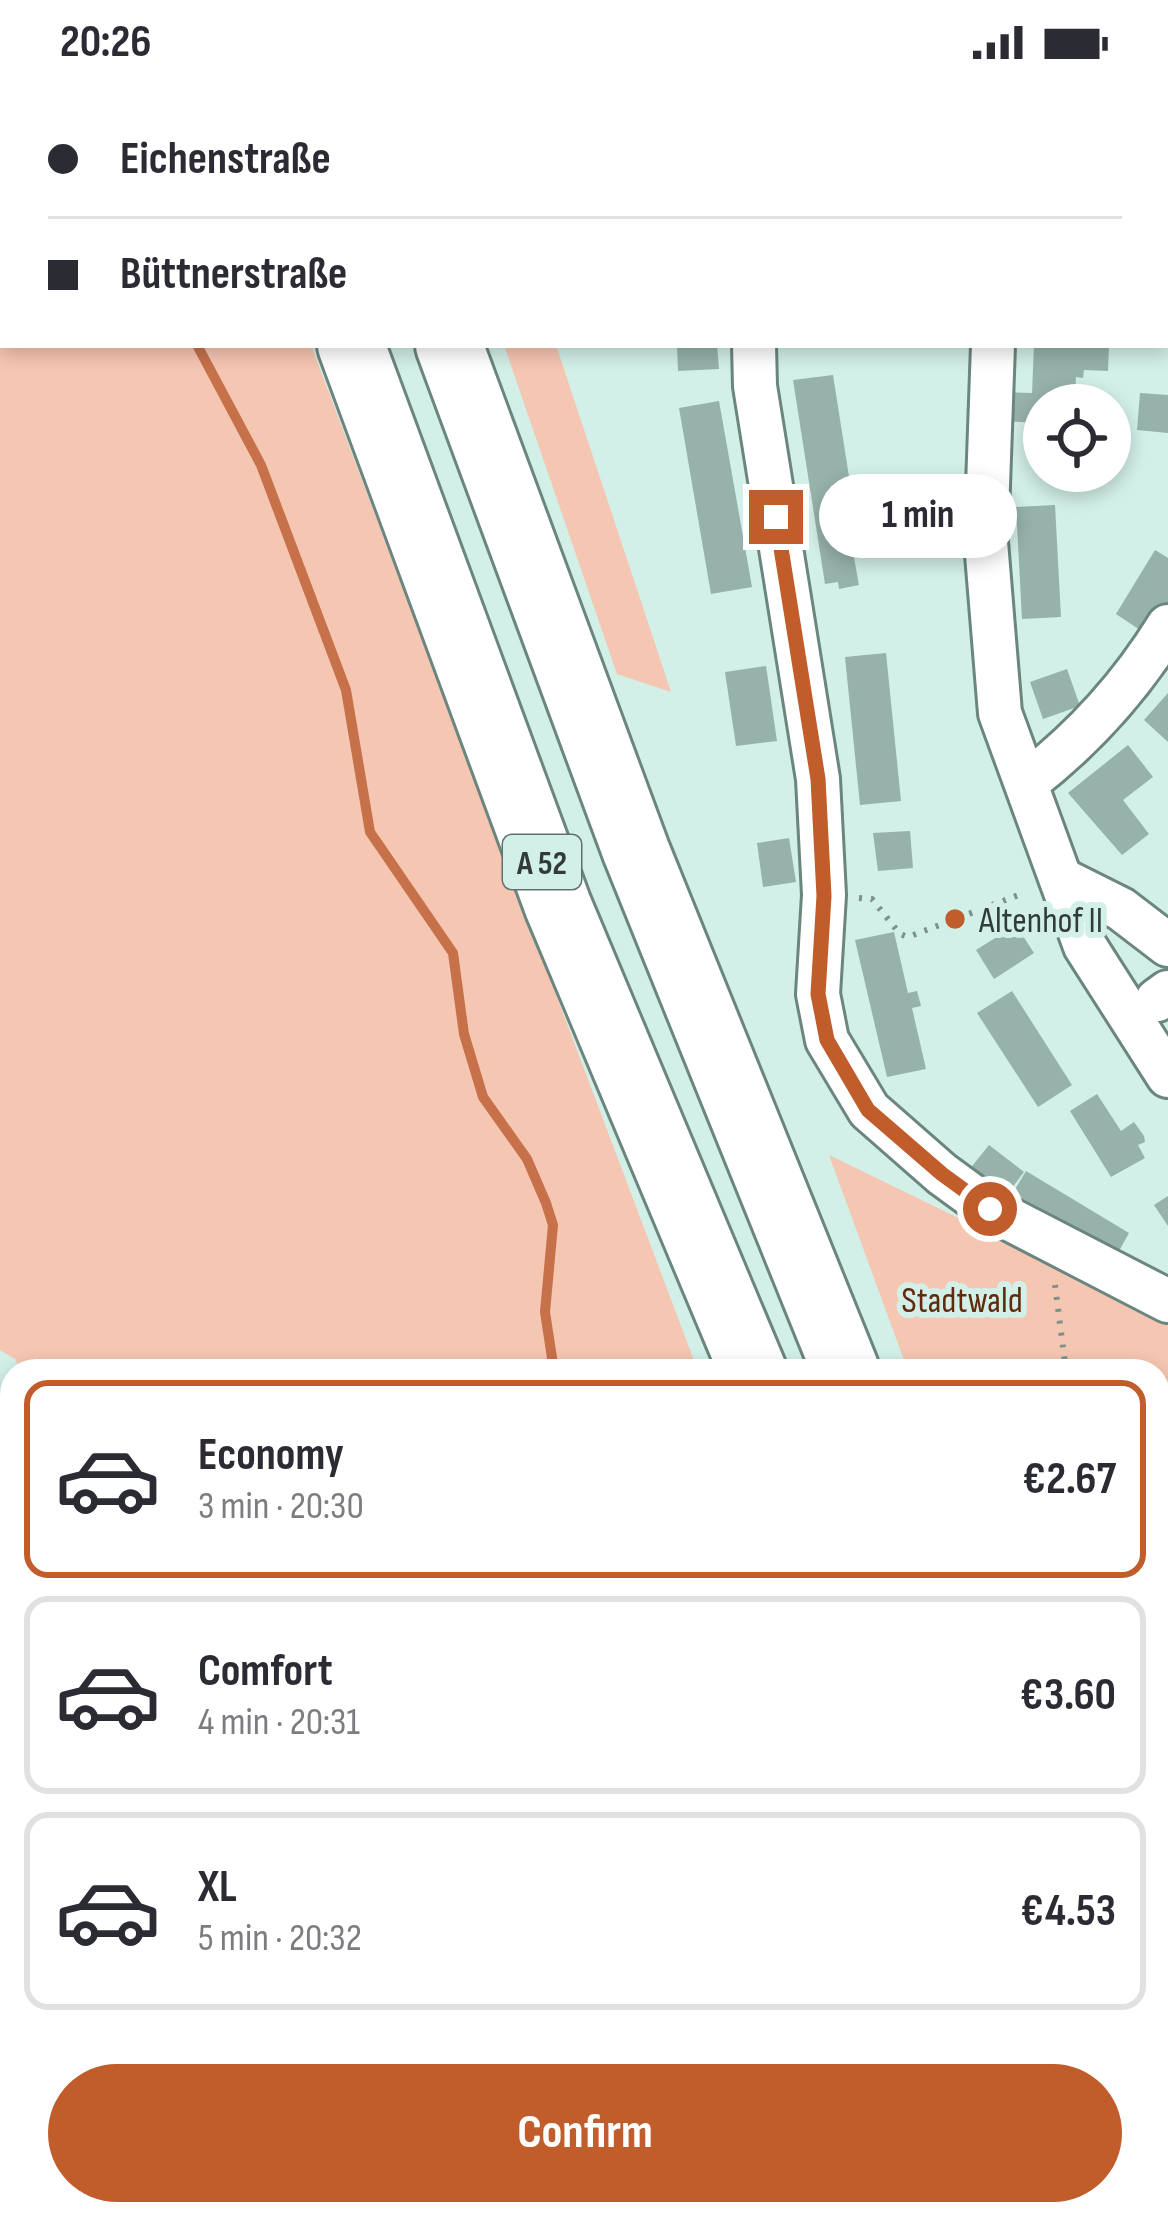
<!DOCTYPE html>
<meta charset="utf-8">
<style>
:root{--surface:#fff;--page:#f2f2f3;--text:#2b2b33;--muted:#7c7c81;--line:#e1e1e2;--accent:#c15c2b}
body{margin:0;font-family:"Sofia Sans Condensed",sans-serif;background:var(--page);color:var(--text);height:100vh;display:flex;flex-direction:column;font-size:45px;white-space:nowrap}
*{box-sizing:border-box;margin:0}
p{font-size:39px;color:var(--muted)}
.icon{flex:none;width:66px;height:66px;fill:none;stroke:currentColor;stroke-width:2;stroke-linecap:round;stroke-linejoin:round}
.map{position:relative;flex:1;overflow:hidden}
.sheet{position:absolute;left:0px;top:1275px;width:1170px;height:867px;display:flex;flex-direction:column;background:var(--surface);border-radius:36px 36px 0 0;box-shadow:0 6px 18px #0003}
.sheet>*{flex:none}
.top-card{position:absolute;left:0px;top:0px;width:1170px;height:264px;box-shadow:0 6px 18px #0003;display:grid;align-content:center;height:264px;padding:0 48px;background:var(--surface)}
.controls{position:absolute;left:1023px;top:300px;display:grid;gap:24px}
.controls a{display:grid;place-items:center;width:108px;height:108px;border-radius:50%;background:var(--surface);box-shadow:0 6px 18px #0003;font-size:60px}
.end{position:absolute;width:54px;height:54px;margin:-27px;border:15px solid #c15c2b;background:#fff;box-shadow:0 0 0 6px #fff}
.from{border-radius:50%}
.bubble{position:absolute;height:84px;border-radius:42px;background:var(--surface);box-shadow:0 6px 18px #0003;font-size:39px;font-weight:700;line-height:84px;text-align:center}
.top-card b{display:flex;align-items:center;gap:42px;height:114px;font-size:45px}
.top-card b+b{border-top:3px solid var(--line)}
.top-card i{width:30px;height:30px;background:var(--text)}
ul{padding:21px 0 0;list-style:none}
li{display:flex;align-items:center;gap:36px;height:198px;margin:0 24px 18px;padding:0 24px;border:6px solid var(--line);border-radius:24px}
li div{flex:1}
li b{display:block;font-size:45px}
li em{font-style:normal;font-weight:700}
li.on{border-color:var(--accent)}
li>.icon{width:108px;height:108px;stroke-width:1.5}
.primary-button{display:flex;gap:24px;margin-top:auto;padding:24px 48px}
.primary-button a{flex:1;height:138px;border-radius:72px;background:var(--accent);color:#fff;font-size:48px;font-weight:700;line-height:138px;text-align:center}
.status{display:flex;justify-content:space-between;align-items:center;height:84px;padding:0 60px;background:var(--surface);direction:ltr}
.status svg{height:33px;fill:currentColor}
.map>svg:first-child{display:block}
</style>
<div class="status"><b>20:26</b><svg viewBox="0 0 49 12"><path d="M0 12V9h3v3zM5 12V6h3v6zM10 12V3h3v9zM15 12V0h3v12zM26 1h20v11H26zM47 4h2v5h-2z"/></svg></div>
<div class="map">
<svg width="1168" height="2141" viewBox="0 0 1168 2141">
<rect width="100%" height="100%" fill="#d2efe8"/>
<path fill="#bfe5dc" d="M12,1539V2130H159L163,2141H0V1547Z"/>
<g fill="#f5c6b2">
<path d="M0,0H212L213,3H3V261H311L698,1287H453L458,1277L441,1287H22L15,1275L0,1266Z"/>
<path d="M504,261H556L671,608L617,590Z"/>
<path d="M829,1071L1168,1236V2125L1158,2090V1287H908Z"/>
<path d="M0,1374L12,1395V1539L0,1547Z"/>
<path d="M12,1815V1902C0,1882 0,1852 0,1828Z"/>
<path d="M62,2130H126L129,2141H60Z"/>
<path d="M159,2130H998L1001,2141H163Z"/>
</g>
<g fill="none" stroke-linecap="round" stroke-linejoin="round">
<g stroke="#c6714a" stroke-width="10">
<path d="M197,261L261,381L346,606L370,748L453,869L464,950L483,1013L527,1075L546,1119L553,1141L545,1228L554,1287"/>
<path d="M1158,1652L1168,1663"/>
<path d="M545,2130L546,2141"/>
</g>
</g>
<g fill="#96b2ab">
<path d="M677,261H717L719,285L678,287Z"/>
<path d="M1034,261H1109L1108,287L1084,286L1083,294L1076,293L1075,314L1069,313L1068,321H1044V339L1001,337L1002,308L1032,309Z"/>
<path d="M833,291L859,456L851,457L859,501L839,505L838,498L825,500L793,296Z"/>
<path d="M1140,309L1168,311V349L1137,346Z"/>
<path d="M719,317L752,503L711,510L679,324Z"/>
<path d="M1055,421L1061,533L1022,535L1016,423Z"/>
<path d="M1155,466L1168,474V521L1149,552L1116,530Z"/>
<path d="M886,569L901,717L860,721L845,573Z"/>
<path d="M766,582L777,657L736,662L725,588Z"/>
<path d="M1067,585L1080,622L1043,635L1030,598Z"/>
<path d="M1168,609V658L1144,636Z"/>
<path d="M1128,661L1153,693L1123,716L1149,750L1122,771L1068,709Z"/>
<path d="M910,747L913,784L878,787L873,749Z"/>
<path d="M789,754L796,798L763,803L757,759Z"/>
<path d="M1016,841L1034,869L994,895L976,866Z"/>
<path d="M894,848L908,909L917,907L921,922L912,924L926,985L887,993L855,856Z"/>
<path d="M1012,907L1072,1001L1038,1023L977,929Z"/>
<path d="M1097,1010L1121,1047L1134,1038L1144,1052L1145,1058L1138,1061L1145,1074L1111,1093L1070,1027Z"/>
<path d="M989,1061L1024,1088L1005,1113L969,1086Z"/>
<path d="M1026,1087L1129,1149L1115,1174L1011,1112Z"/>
<path d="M1168,1112V1142L1154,1121Z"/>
<path d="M0,1887L12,1939V1997L0,1999Z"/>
</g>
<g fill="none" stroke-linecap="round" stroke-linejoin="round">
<g stroke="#6b857f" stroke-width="27">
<g id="lane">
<path d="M0,1592L12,1588"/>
<path d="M0,1628L12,1633"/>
<path d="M0,1718L12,1715"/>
<path d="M0,1800L12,1798"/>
</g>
</g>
<g stroke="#6b857f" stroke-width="48">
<g id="street">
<path d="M613,0V3"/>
<path d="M795,3L796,0"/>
<path d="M1006,3V0"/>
<path d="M1167,116L1168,115"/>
<path d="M754,261L755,302L818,695L824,811L818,910L827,956L869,1026L942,1090L990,1125L1168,1217"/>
<path d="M993,261L986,458L1000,629L1085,862L1168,992"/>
<path d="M1026,699C1082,656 1131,602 1168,542"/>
<path d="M1061,795L1121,825L1168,861"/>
<path d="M1157,916L1168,908"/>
</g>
</g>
<g stroke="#6b857f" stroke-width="72">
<g id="highway">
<path d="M258,0L259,3"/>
<path d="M357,0L359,3"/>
<path d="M351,261L558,822L753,1287"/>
<path d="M449,261L636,767L846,1287"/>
<path d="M1052,2130L1055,2141"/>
<path d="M1139,2130L1143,2141"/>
</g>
</g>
<g stroke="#7e928d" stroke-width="6" stroke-dasharray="3 9" stroke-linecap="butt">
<path d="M1167,182L1168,185"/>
<path d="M859,814L872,815L900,850L908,853L1024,809"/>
<path d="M1055,1201L1066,1287"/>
<path d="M1158,1331L1168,1336"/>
<path d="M1158,1483L1168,1498"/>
<path d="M0,2067L12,2042"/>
<path d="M0,2075L11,2081L12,2086"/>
<path d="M233,2130L236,2141"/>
<path d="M413,2130L418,2141"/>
<path d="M680,2130L682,2141"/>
<path d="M373,2141V2130"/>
</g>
<use href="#lane" stroke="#fff" stroke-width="21"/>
<use href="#street" stroke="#fff" stroke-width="42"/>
<use href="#highway" stroke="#fff" stroke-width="66"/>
</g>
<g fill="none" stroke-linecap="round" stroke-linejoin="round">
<path stroke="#c15c2b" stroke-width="15" d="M776,433L818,695L824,812L818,910L827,956L868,1026L942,1090L990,1125"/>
</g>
<circle fill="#c15c2b" stroke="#d2efe8" stroke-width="4.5" cx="955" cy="835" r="12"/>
<g text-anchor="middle" stroke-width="12" stroke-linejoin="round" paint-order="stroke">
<rect fill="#d2efe8" stroke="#61726e" stroke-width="3" x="503" y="751" width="78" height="54" rx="9"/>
<g font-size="33" font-weight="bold" fill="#313c39">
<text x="542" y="790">A 52</text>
</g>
<g font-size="36" fill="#313c39" stroke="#d2efe8" text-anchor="start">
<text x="979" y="848">Altenhof II</text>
</g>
<g font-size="36" fill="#62290d" stroke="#d2efe8">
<text x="962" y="1228">Stadtwald</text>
</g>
</g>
</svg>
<div class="controls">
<a><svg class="icon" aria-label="locate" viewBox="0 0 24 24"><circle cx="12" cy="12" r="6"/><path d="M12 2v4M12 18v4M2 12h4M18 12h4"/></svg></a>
</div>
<i class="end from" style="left:990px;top:1125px"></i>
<i class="end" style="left:776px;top:433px"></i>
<div class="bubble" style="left:819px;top:390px;width:198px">1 min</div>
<div class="top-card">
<b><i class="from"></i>Eichenstraße</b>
<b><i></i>Büttnerstraße</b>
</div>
<section class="sheet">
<ul>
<li class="on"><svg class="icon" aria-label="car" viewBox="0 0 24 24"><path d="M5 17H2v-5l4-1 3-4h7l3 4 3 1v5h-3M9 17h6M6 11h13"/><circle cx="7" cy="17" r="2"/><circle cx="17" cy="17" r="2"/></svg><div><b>Economy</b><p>3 min · 20:30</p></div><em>€2.67</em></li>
<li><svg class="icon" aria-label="car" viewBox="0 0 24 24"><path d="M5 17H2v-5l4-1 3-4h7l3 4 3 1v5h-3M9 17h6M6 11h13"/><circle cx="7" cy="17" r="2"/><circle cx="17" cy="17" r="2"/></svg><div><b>Comfort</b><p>4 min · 20:31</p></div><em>€3.60</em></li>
<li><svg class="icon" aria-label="car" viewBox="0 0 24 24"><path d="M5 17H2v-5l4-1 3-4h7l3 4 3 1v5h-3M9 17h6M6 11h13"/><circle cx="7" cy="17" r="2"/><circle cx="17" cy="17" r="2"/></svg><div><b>XL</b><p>5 min · 20:32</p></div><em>€4.53</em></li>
</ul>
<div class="primary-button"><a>Confirm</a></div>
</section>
</div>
